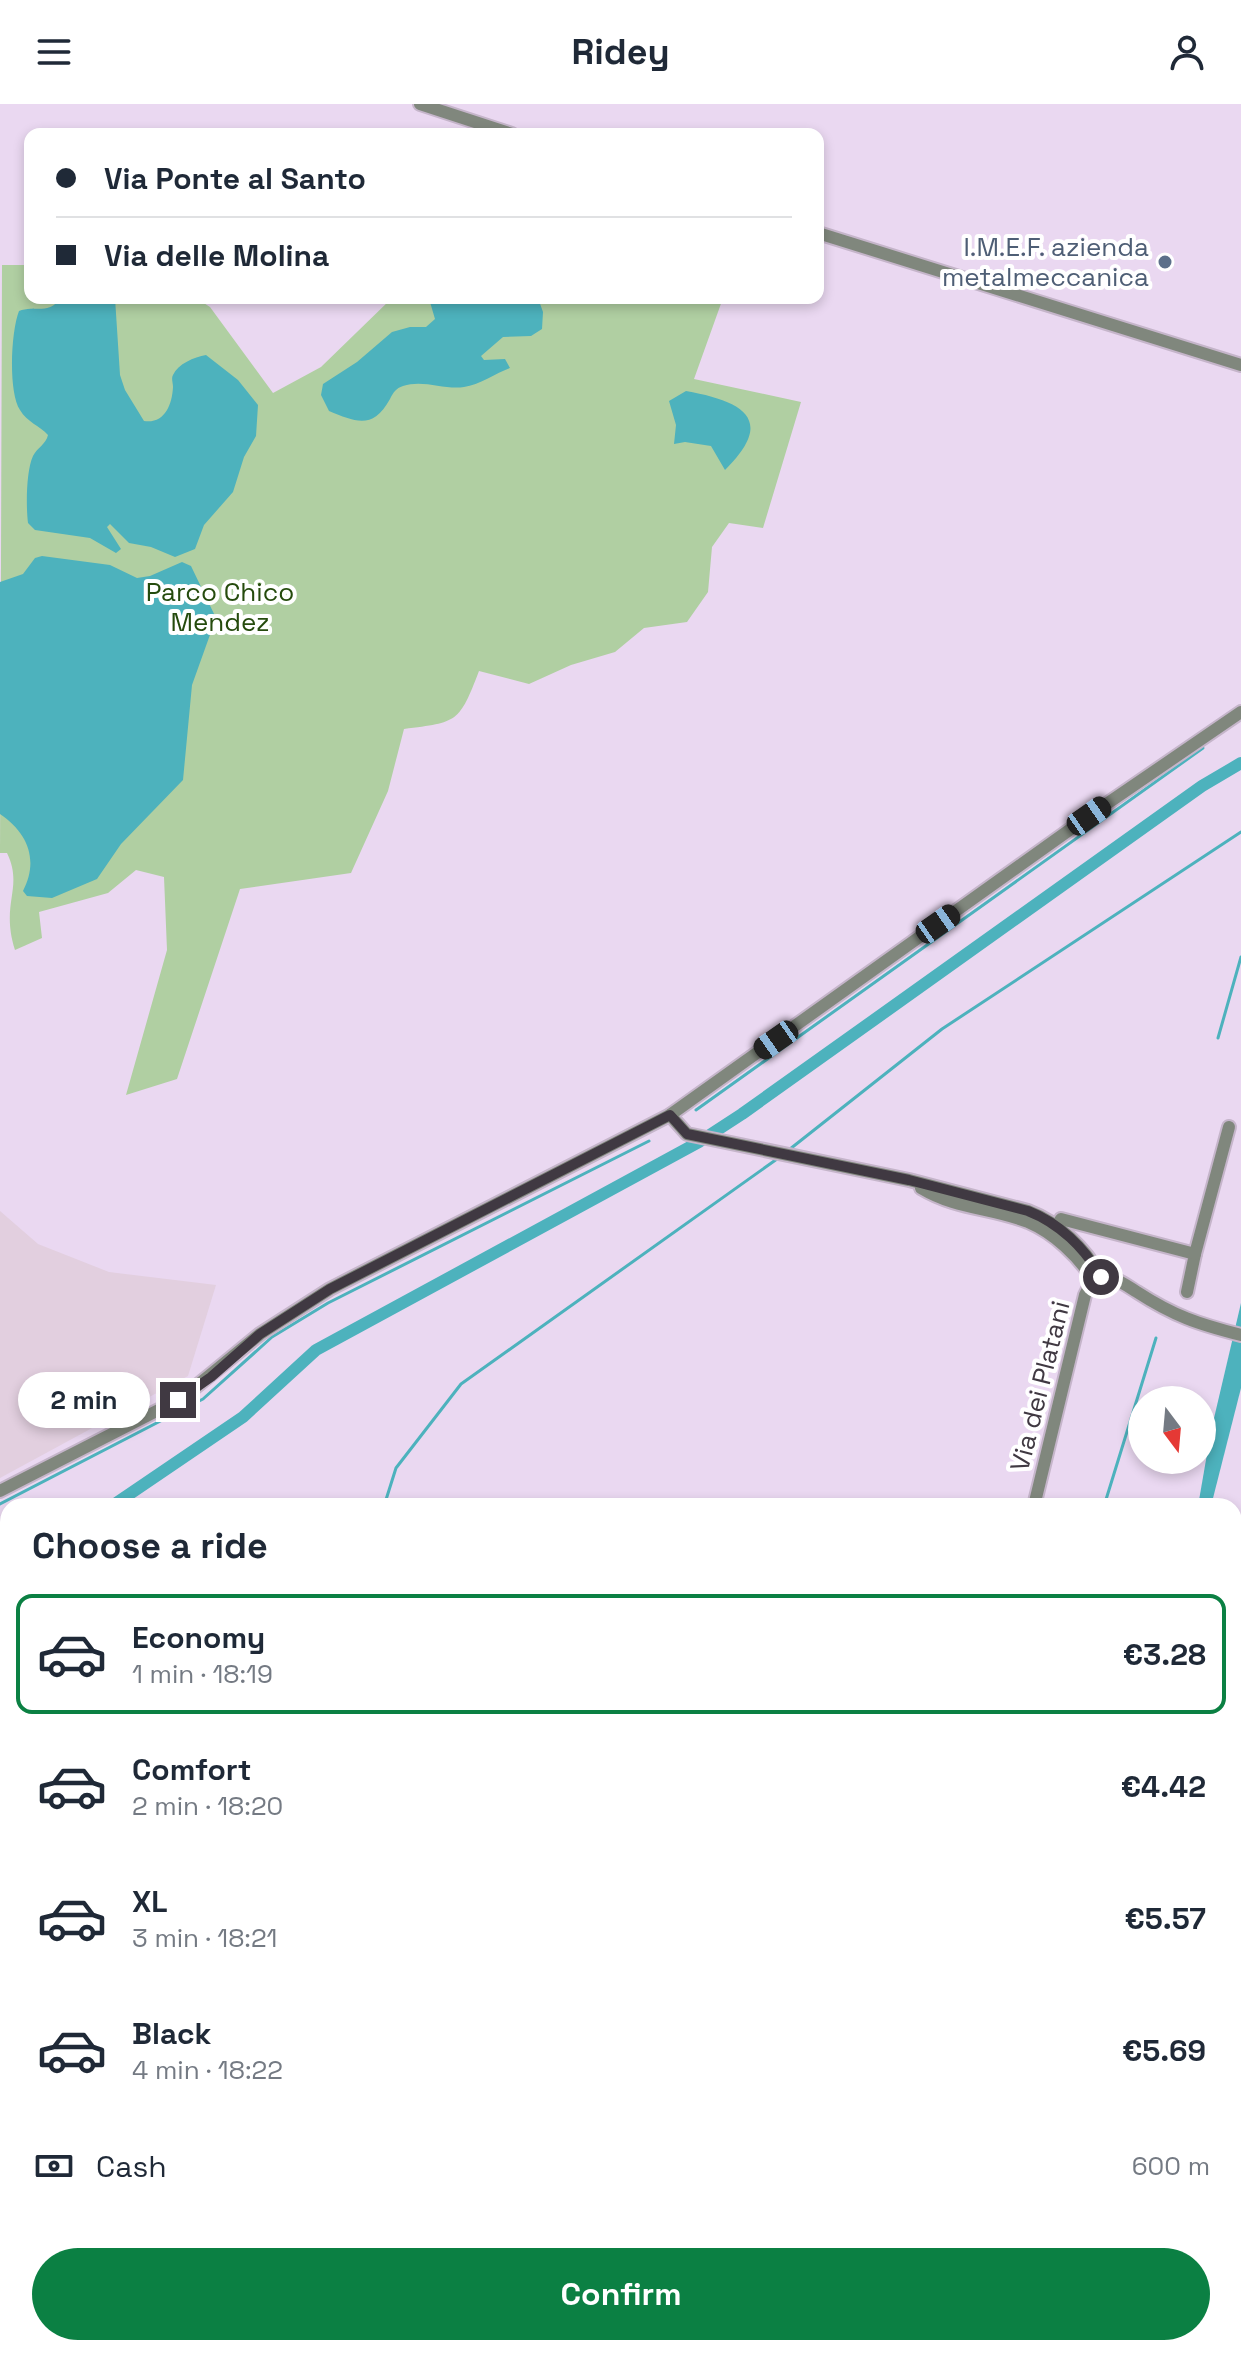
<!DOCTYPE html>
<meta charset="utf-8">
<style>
:root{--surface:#fff;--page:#f2f2f3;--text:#1f2937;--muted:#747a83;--line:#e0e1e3;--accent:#0b8043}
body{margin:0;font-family:"Space Grotesk",sans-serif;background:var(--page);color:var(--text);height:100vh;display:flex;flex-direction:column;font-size:30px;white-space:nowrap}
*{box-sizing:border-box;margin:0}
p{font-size:26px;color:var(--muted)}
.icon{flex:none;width:44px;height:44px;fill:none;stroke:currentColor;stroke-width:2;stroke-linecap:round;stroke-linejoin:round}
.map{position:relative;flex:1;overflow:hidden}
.side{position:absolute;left:0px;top:1394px;width:1242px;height:858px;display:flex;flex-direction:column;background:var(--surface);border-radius:24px 24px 0 0;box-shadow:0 4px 12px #0003}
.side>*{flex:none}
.guide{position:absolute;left:24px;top:24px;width:800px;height:176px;border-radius:16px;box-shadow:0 4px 12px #0003;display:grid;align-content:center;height:176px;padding:0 32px;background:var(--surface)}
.needle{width:52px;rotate:164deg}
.tools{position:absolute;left:1128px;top:1282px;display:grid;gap:16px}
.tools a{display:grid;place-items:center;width:88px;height:88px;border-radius:50%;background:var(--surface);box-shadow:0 4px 12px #0003;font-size:40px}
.end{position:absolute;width:36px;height:36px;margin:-18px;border:10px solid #403942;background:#fff;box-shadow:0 0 0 4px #fff}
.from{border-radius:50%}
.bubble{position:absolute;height:56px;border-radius:28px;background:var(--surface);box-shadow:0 4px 12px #0003;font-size:26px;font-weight:800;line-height:56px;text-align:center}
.car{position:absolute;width:24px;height:48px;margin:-24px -12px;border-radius:10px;box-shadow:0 0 6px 2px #0007;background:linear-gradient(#222 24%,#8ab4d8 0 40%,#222 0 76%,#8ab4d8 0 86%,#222 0)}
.guide b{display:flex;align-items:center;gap:28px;height:76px;font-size:30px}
.guide b+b{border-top:2px solid var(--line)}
.guide i{width:20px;height:20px;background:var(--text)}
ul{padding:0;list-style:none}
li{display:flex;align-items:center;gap:24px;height:120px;margin:0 16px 12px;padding:0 16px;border:4px solid transparent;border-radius:16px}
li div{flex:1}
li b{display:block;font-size:30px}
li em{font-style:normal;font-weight:800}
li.on{border-color:var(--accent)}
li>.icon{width:72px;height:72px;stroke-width:1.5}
h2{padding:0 32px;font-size:36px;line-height:96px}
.pay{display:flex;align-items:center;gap:20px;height:88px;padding:0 32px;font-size:30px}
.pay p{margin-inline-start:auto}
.action{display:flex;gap:16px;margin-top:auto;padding:16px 32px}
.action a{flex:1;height:92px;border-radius:48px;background:var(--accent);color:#fff;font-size:32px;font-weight:800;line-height:92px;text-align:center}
header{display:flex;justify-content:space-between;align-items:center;height:104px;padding:0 32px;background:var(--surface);font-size:36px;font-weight:800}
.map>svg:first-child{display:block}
</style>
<header><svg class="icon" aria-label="menu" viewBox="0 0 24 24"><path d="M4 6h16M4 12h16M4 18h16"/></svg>Ridey<svg class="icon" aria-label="person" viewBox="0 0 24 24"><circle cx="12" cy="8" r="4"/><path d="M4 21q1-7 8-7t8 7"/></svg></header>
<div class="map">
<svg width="1241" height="2251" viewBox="0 0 1241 2251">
<rect width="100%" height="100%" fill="#ead8f1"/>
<path fill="#e2cfdf" d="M0,1107L38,1140L109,1168L216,1181L188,1272L0,1374Z"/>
<path fill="#b0cfa2" d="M2,161H30V194H196L210,203L273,289L321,263L392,194H723L694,275L801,298L763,424L729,419L712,443L708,488L687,518L644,524L615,548L571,561L529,580L479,567C459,619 458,618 404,625L388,687L351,769L240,785L177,975L126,991L167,846L164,773L136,766L108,789L39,808L42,834L15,846C0,799 24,784 7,749H0Z"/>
<g fill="#4db2bd">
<path d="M59,194H115L120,271L125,286L144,317C164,320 172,302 173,283C173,279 171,274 173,271C178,260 194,253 206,251L238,276L258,301L256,332L244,353L233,388L204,421L195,445L175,453L151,443L129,439L110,420L107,423L121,445L116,449L90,434L35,426L28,419C26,403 26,367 33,352C37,344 46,340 48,331C40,322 27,318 20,306C8,288 11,227 19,207C34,201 52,211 59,194Z"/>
<path d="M432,194H538L543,208L542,225L531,232L503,233L481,252L484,256L505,255L510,264C496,269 479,281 464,283C444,286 423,275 403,282C396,284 393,289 390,295C373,326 356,318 329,307L321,291L323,280L357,258L392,228L410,223H426L435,215L430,198Z"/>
<path d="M686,287C742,297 777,315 725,366L711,342L685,338L674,340L676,321L669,297Z"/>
<path d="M42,452L110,461L137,474L150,472L182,458L191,462L216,514L192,581L183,676L121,740L97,775L52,794L27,792L23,787C39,756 28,729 0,710V478L23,470L35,454Z"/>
<path d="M1241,1199V1284L1211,1402H1198L1211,1327Z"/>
</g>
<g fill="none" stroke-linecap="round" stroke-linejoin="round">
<g stroke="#4db2bd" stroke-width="3">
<path d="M1218,934L1241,853"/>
<path d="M696,1006L1203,644"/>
<path d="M790,1045L942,925L1241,728"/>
<path d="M0,1400L203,1295L272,1233L328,1199L649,1037"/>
<path d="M384,1402L396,1364L461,1280L777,1055"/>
<path d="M1104,1402L1156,1234"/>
<path d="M1234,2002L1241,1956"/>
<path d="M1019,2251L1022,2244"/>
<path d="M1091,2251L1094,2244"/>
<path d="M1166,2251L1168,2244"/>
</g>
<g stroke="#4db2bd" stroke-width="12">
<path d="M112,1402L243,1313L316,1246L699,1038L742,1010L1202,682L1241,659"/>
<path d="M0,1473L8,1468"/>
</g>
<g stroke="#c5b5ca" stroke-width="16">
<g id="minor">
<path d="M420,0L512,30"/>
<path d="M818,129L1241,261"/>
<path d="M670,1011L687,1030L909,1076L1028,1107C1059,1119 1085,1144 1101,1173"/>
<path d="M921,1084C958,1106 990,1103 1028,1118C1054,1129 1078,1152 1093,1175"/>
<path d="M1052,1129L1061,1115L1195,1150L1187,1188"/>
<path d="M1195,1150L1229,1023"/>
<path d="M1096,1174C1112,1170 1124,1180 1137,1188C1174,1212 1198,1220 1241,1231"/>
<path d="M0,1387L182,1294L260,1230L330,1185L670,1011L1089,712L1241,608"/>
<path d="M1034,1402L1085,1191L1093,1175"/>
<path d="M0,1785L8,1786"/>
<path d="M0,1910L8,1878"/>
<path d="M0,2044L8,2046"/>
<path d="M0,2204L8,2206"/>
<path d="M164,2244L192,2251"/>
<path d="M714,2251L716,2244"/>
<path d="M849,2251L850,2244"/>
</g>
</g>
<use href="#minor" stroke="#80877d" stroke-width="12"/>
</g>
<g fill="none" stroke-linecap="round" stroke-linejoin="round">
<path stroke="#403942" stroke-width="10" d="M178,1296L211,1273L260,1230L330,1185L670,1011L687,1030L909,1076L1028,1107C1059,1119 1085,1144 1101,1173"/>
</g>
<circle fill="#5c6f8a" stroke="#fff" stroke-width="3" cx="1165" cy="158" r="8"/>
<g text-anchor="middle" stroke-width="8" stroke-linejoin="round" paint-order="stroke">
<g font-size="26" fill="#4e5e75" stroke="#fff" text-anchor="end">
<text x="1149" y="152">I.M.E.F. azienda<tspan x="1149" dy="30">metalmeccanica</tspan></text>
</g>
<g font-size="26" fill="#254b0d" stroke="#fff">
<text x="220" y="497">Parco Chico<tspan x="220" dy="30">Mendez</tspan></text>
</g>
<g font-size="26" fill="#403942" stroke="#fff">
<text transform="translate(1040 1282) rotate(-76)" y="9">Via dei Platani</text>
</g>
</g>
</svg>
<div class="tools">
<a><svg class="needle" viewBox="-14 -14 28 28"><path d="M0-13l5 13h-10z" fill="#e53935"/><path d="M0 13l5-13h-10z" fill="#747a83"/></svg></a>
</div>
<i class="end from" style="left:1101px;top:1173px"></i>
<i class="end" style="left:178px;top:1296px"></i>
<div class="bubble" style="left:18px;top:1268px;width:132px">2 min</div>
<i class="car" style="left:1089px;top:712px;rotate:55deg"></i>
<i class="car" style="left:938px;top:820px;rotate:55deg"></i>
<i class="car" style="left:776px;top:936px;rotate:235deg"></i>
<div class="guide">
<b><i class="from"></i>Via Ponte al Santo</b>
<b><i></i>Via delle Molina</b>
</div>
<section class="side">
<h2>Choose a ride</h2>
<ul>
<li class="on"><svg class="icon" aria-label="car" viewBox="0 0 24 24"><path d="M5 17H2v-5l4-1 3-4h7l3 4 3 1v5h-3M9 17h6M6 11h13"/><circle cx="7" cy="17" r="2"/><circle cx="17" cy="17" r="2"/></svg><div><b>Economy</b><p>1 min · 18:19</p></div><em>€3.28</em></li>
<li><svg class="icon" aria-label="car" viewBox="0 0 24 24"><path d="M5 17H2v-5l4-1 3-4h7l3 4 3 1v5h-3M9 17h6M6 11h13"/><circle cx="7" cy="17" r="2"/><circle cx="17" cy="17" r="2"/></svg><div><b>Comfort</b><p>2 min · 18:20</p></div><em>€4.42</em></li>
<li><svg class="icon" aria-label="car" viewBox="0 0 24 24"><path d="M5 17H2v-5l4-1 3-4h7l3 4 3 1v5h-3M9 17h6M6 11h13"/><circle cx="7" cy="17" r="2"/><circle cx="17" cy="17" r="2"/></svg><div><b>XL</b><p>3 min · 18:21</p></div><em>€5.57</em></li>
<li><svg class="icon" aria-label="car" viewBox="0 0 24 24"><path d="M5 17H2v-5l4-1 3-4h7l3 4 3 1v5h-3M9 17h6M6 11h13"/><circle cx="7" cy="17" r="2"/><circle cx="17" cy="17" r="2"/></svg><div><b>Black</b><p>4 min · 18:22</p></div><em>€5.69</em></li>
</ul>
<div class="pay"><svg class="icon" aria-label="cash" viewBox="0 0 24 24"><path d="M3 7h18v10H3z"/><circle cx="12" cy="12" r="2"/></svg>Cash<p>600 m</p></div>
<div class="action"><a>Confirm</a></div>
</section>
</div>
